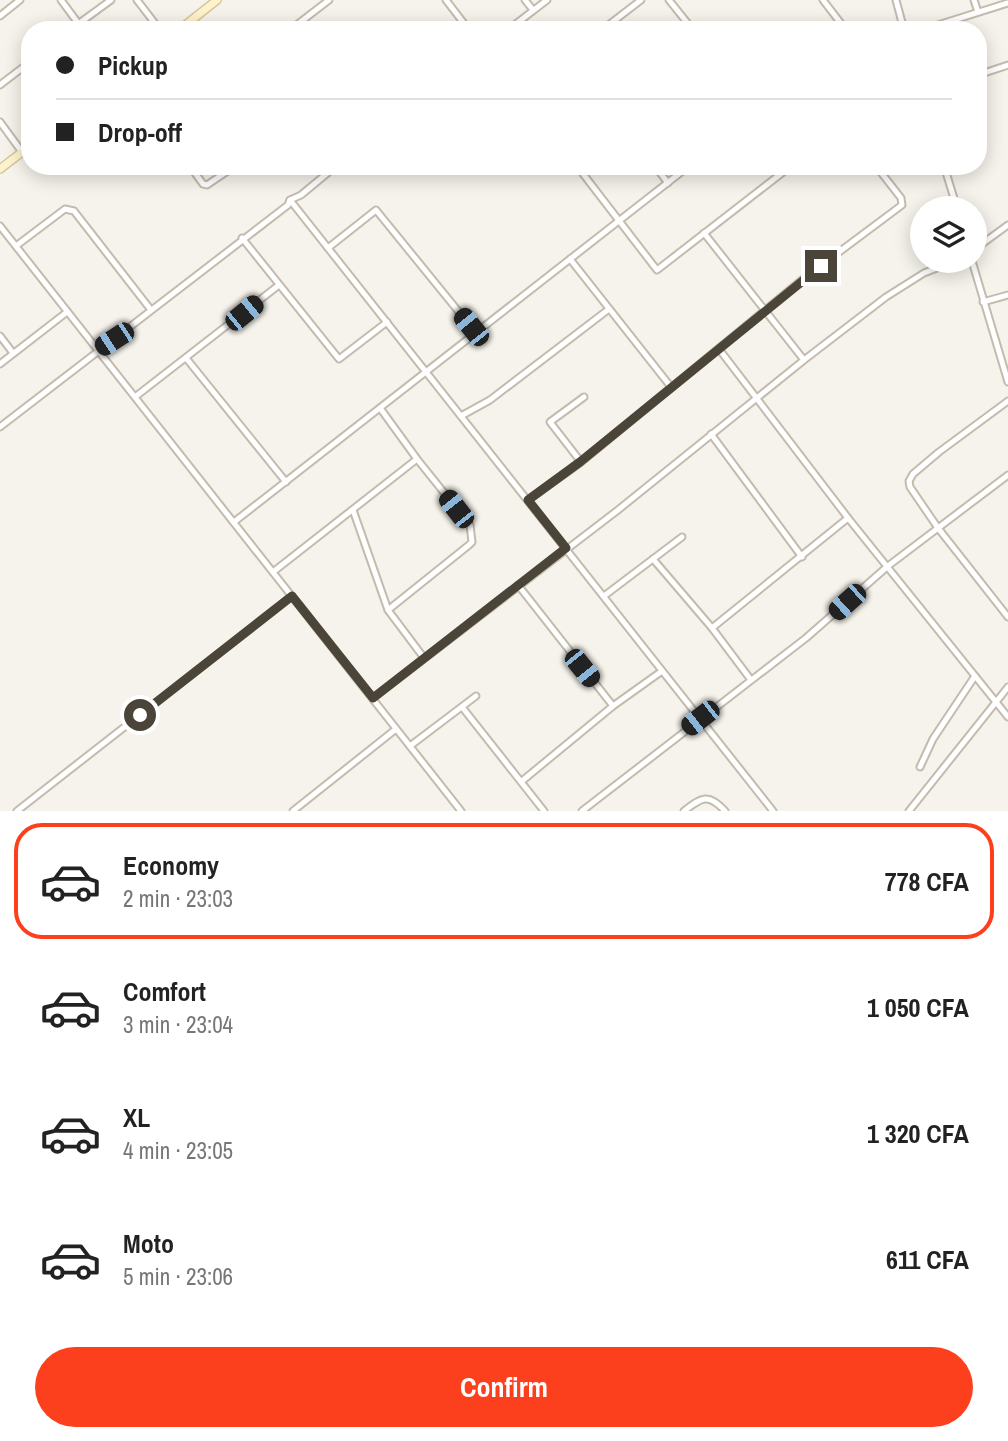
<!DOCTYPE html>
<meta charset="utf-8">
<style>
:root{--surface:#fff;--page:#f6f6f6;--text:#222;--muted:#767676;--line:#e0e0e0;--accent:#fc3f1d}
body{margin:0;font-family:"Archivo Narrow",sans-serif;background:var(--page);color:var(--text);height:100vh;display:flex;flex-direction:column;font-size:26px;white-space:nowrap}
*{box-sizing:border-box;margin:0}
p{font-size:23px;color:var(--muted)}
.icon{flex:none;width:38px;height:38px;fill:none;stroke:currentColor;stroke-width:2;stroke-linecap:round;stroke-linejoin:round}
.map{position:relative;height:811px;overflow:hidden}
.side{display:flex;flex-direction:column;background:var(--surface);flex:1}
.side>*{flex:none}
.guide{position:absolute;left:21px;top:21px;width:966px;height:154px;border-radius:28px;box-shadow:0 4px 18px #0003;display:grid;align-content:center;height:154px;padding:0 35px;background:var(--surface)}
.tools{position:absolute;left:910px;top:196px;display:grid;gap:14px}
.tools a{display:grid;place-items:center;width:77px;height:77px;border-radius:50%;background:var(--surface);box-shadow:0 4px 18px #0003;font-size:35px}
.end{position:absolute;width:32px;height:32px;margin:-16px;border:9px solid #4b4439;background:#fff;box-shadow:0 0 0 4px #fff}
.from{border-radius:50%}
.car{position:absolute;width:21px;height:42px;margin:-21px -10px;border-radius:9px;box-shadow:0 0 5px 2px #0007;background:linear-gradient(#222 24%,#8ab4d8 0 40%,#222 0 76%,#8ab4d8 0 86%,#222 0)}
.guide b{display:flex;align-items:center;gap:24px;height:66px;font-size:26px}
.guide b+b{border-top:2px solid var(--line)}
.guide i{width:18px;height:18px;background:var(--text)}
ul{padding:12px 0 0;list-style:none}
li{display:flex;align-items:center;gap:21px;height:116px;margin:0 14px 10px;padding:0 21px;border:4px solid transparent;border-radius:28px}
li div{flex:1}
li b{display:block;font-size:26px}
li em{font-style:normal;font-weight:700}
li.on{border-color:var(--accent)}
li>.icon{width:63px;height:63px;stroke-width:1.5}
.action{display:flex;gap:14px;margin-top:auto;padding:14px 35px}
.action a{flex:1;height:80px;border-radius:42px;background:var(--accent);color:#fff;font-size:28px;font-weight:700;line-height:80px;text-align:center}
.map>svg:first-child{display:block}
</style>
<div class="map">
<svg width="1008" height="811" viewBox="0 0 1008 811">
<rect width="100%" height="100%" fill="#f6f3ec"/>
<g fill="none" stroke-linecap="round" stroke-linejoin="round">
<g stroke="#c2bbae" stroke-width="9">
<g id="street">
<path d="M61,0L78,23"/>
<path d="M137,0L160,30"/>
<path d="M446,0L469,30"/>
<path d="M525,0L533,10"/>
<path d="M669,0L693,30"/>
<path d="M823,0L846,30"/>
<path d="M896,0L904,30"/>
<path d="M974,0L978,12"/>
<path d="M0,16L20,0"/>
<path d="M70,30L111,0"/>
<path d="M290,30L329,0"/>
<path d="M508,30L547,0"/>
<path d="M602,30L641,0"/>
<path d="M922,30L1008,3"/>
<path d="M978,75L1008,65"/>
<path d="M0,85L30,62"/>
<path d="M0,122L22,152"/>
<path d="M190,166L203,184L207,185L235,166"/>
<path d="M577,166L657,270L791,166"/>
<path d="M655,166L668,183"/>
<path d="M944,166L957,208"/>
<path d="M290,200L773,811"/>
<path d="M0,226L461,811"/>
<path d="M704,233L804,360"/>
<path d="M242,238L339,359L387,322"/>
<path d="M16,246L65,209L74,211L151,310"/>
<path d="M328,248L376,210L476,333"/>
<path d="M975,249L1008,225"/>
<path d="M570,259L671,387"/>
<path d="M972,261L1008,382"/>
<path d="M983,302L1008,295"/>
<path d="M0,336L13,353"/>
<path d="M719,349L848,518L1008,717"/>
<path d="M186,358L286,482"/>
<path d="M0,364L67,312"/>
<path d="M135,397L279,285"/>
<path d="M1008,401L939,452L913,474L909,481L910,487L938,528L1008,617"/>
<path d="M380,408L417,459L470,525L472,542L469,545L388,610"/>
<path d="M461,416L490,400L609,309"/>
<path d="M0,427L288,205L290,200L301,195L336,166"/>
<path d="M711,434L802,557"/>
<path d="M581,462L550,422L584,397"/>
<path d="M528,500L581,462L803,279L902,205L901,198L876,166"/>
<path d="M353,510L388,610L424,658"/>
<path d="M234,522L689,166"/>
<path d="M653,559L712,628L751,680"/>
<path d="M273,572L417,459"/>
<path d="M518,585L613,706"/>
<path d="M604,596L682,537"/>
<path d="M712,628L848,518"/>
<path d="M373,698L618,510L804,360L886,297L924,273L955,261"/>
<path d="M462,707L544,811"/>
<path d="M410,746L476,696"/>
<path d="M920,767L933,739L975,676"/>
<path d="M522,781L613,706L662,671"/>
<path d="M17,811L292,596"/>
<path d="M293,811L396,729"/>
<path d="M582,811L806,638L888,566L1008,475"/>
<path d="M684,811C701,798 708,792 725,811"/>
<path d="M909,811L1008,687"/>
</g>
</g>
<g stroke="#d6c79b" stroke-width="10">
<g id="secondary">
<path d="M179,30L217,0"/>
<path d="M0,169L30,146"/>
</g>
</g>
<use href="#street" stroke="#fff" stroke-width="5"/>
<use href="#secondary" stroke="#fff3cd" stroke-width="7"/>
</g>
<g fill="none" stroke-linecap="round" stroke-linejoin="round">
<path stroke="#4b4439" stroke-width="9" d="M140,715L292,596L373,698L566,548L528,500L580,462L821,266"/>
</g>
</svg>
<div class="tools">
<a><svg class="icon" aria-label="layers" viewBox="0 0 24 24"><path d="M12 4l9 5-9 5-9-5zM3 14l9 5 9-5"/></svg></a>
</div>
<i class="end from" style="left:140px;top:715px"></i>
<i class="end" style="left:821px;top:266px"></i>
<i class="car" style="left:244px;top:313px;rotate:51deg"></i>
<i class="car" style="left:471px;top:327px;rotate:321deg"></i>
<i class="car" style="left:114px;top:339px;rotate:237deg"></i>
<i class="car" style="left:456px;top:509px;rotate:322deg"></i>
<i class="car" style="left:847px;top:602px;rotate:228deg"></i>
<i class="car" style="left:582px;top:668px;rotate:141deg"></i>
<i class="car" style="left:700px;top:718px;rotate:232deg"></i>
<div class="guide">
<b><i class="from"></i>Pickup</b>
<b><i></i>Drop-off</b>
</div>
</div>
<section class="side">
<ul>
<li class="on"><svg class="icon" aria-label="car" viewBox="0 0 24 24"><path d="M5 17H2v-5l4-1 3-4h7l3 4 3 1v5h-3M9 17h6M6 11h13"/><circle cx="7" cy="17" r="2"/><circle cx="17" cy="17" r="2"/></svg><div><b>Economy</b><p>2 min · 23:03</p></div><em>778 CFA</em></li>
<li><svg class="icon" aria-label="car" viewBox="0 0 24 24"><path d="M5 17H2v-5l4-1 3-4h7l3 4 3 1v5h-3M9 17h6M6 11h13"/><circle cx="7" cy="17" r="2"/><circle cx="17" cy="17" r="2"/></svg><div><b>Comfort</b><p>3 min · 23:04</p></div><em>1 050 CFA</em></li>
<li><svg class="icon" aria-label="car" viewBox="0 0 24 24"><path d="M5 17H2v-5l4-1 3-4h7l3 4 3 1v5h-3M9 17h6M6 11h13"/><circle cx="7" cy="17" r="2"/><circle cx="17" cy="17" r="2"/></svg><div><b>XL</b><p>4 min · 23:05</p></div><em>1 320 CFA</em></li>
<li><svg class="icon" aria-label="car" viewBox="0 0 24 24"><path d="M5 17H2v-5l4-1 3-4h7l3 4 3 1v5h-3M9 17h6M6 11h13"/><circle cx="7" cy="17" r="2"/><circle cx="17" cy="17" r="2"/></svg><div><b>Moto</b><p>5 min · 23:06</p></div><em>611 CFA</em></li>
</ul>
<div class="action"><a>Confirm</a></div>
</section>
